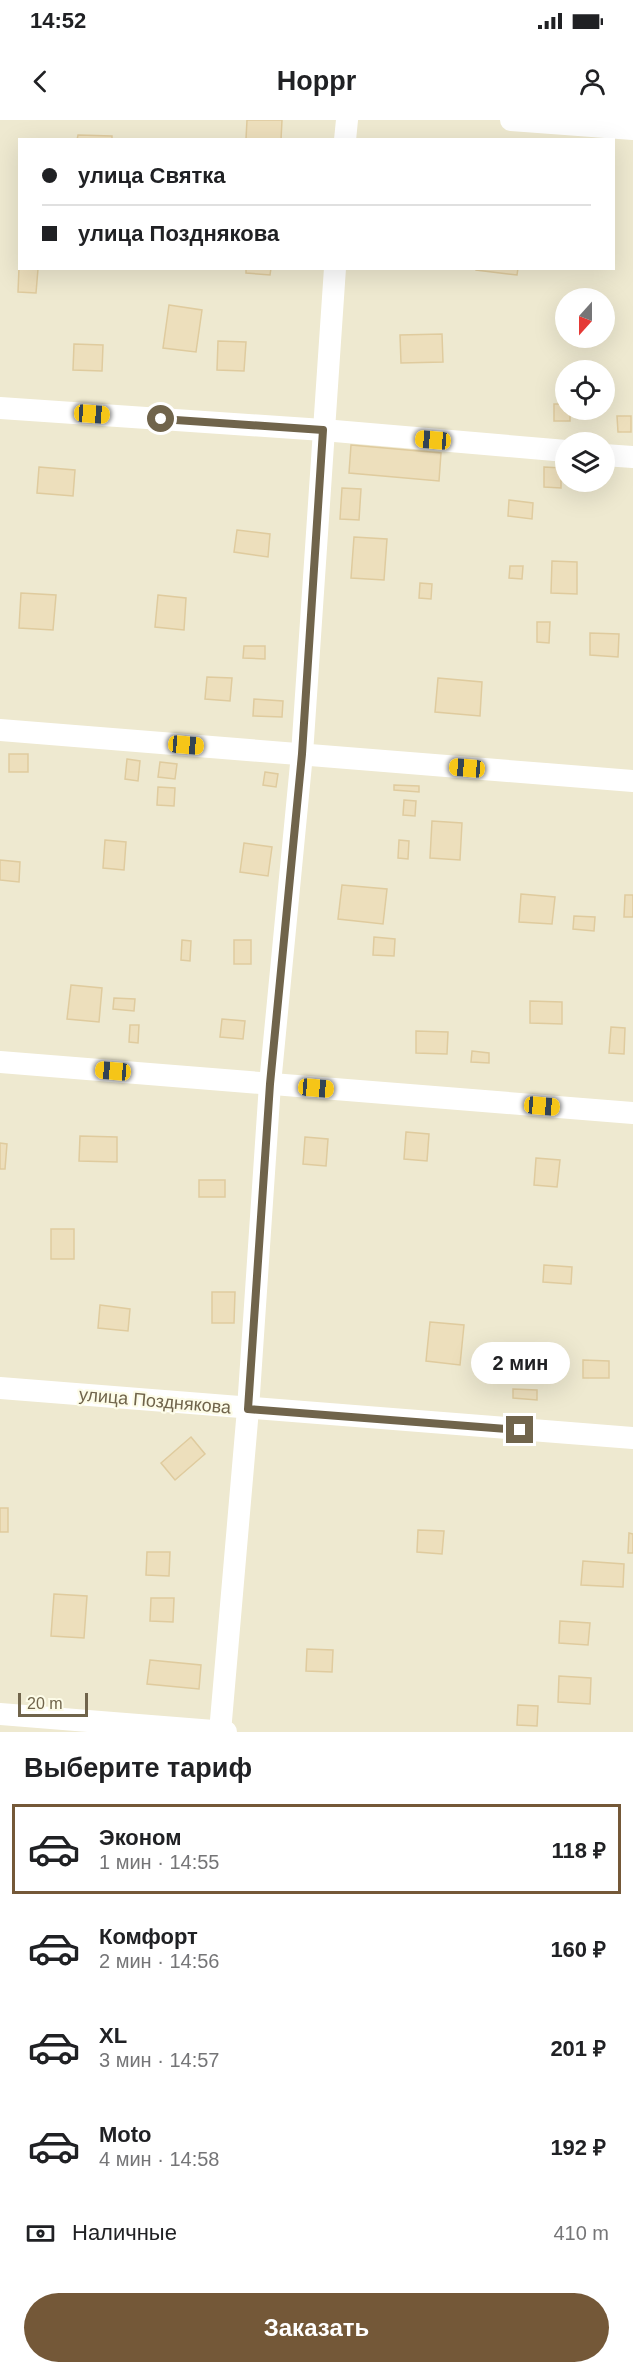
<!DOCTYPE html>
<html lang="ru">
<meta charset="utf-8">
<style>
:root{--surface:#fff;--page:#f2f2f2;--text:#202124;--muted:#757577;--line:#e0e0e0;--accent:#745838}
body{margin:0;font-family:Helvetica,sans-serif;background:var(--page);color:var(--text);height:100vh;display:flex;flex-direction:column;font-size:22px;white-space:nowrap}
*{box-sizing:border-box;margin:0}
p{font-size:20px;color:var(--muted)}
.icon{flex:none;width:33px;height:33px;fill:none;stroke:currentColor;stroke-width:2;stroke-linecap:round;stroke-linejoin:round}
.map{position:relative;height:1612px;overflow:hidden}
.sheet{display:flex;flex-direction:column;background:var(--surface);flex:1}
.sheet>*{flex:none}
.hud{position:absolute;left:18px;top:18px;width:597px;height:132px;border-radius:0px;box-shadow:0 6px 24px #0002;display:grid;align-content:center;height:132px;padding:0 24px;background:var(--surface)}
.needle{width:39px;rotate:201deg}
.fabs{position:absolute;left:555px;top:168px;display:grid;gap:12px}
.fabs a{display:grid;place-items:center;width:60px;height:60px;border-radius:50%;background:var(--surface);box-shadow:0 6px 24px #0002;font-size:30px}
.scale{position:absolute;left:18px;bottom:15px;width:70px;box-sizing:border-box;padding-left:6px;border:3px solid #70644b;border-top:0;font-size:16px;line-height:21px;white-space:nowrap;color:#70644b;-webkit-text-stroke:4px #fdfce8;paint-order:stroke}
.end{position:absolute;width:27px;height:27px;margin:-14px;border:8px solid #70644b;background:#fff;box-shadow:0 0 0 3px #fff}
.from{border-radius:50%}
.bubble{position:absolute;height:42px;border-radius:21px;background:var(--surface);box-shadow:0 6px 24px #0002;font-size:20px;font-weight:700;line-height:42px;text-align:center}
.car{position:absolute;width:18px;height:36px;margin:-18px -9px;border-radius:8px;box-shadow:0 0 4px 2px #0007;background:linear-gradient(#f5c518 24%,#345 0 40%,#f5c518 0 76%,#345 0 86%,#f5c518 0)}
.hud b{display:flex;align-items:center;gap:21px;height:57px;font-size:22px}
.hud b+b{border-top:2px solid var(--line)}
.hud i{width:15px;height:15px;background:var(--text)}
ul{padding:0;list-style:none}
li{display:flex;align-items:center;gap:18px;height:90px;margin:0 12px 9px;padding:0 12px;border:3px solid transparent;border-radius:0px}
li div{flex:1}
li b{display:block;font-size:22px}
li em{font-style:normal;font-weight:700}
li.selected{border-color:var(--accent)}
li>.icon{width:54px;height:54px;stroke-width:1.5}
h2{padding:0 24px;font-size:27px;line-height:72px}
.pay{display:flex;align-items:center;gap:15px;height:66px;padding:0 24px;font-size:22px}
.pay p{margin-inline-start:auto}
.button{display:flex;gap:12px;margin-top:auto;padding:12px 24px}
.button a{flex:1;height:69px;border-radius:36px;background:var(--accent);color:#fff;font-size:24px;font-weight:700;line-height:69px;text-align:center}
.status{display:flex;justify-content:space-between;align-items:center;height:42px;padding:0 30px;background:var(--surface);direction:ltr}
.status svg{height:16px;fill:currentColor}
header{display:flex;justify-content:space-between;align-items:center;height:78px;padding:0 24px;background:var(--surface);font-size:27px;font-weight:700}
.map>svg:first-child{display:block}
</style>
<div class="status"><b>14:52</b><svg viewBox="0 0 49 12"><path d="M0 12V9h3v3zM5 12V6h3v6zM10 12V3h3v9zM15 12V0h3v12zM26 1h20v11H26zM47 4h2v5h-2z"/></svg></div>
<header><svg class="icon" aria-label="back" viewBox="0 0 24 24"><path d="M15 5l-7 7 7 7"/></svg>Hoppr<svg class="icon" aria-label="person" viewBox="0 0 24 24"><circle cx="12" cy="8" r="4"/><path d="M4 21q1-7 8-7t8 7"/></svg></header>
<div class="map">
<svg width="633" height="1612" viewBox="0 0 633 1612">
<rect width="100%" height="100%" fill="#faf8e3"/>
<path fill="#eee9d0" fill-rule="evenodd" d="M0,0H633V1612H0ZM20,20H614V148H20ZM566,178H604V218H566ZM566,250H604V290H566ZM566,322H604V362H566Z"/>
<g fill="#eddfbc" stroke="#dfcb9e" stroke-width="1.5">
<path d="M247,0H282L281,20L246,19Z"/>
<path d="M78,15L112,16V20H77Z"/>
<path d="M19,148L38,149L36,173L18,172Z"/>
<path d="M246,148H271L270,155L246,153Z"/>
<path d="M476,148H518L517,155L476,150Z"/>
<path d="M169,185L202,190L196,232L163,228Z"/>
<path d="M442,214L443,242L401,243L400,215Z"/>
<path d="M218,221L246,222L244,251L217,250Z"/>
<path d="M74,224L103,225L102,251L73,250Z"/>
<path d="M554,284H566V290H570V301H554Z"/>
<path d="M617,296H631V312H618Z"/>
<path d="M351,325L441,333L439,361L349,353Z"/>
<path d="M39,347L75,350L73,376L37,373Z"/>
<path d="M544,347L561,348V368L544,367Z"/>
<path d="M342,368L361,369L359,400L340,399Z"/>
<path d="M509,380L533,383L532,399L508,396Z"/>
<path d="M237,410L270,414L268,437L234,432Z"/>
<path d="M354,417L387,419L384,460L351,458Z"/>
<path d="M552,441L577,442V474L551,473Z"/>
<path d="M510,446H523L522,459L509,458Z"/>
<path d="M420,463L432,464L431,479L419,478Z"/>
<path d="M21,473L56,475L53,510L19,508Z"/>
<path d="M158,475L186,478L184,510L155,507Z"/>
<path d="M537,502H550L549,523L537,522Z"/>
<path d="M590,513L619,514L618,537L590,535Z"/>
<path d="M244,526H265V539L243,538Z"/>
<path d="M207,557L232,558L230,581L205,579Z"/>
<path d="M438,558L482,562L480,596L435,592Z"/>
<path d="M254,579L283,581L282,597L253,596Z"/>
<rect x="9" y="634" width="19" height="18"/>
<path d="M127,639L140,641L138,661L125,659Z"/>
<path d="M160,642L177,644L175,659L158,657Z"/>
<path d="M265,652L278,654L276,667L263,665Z"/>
<path d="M394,665L419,666V672L394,670Z"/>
<path d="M158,667L175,668L174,686L157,685Z"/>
<path d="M404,680L416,681L415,696L403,695Z"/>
<path d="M432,701L462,703L460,740L430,738Z"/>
<path d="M105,720L126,722L124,750L103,748Z"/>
<path d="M399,720L409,721L408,739L398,738Z"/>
<path d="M244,723L272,727L268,756L240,752Z"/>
<path d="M0,740L20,742L19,762L0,760Z"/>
<path d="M342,765L387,769L383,804L338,799Z"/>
<path d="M521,774L555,777L552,804L519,802Z"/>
<path d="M625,775H633V797H624Z"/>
<path d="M574,796L595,797L594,811L573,809Z"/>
<path d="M374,817L395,819L394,836L373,835Z"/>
<path d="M182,820L191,821L190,841L181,840Z"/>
<rect x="234" y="820" width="17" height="24"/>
<path d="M71,865L102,868L99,902L67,899Z"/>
<path d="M114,878L135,879L134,891L113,889Z"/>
<path d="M530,881L562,882V904L530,903Z"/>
<path d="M222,899L245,901L243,919L220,917Z"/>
<path d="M130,905H139L138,923L129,922Z"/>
<path d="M611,907L625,908L624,934L609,933Z"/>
<path d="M416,911L448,912L447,934L416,933Z"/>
<path d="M472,931L489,933V943L471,942Z"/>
<path d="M406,1012L429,1014L427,1041L404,1039Z"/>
<path d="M80,1016L117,1017V1042L79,1041Z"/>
<path d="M305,1017L328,1019L326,1046L303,1044Z"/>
<path d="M0,1023L7,1024L5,1049H0Z"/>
<path d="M536,1038L560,1040L557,1067L534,1065Z"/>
<rect x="199" y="1060" width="26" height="17"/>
<rect x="51" y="1109" width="23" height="30"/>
<path d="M544,1145L572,1147L571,1164L543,1162Z"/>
<path d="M212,1172H235L234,1203H212Z"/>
<path d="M100,1185L130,1189L128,1211L98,1208Z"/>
<path d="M430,1202L464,1205L460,1245L426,1241Z"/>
<path d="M583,1240L609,1241V1258H583Z"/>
<path d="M513,1269L537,1270V1280L513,1278Z"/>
<path d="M191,1317L205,1334L175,1360L161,1343Z"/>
<rect x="0" y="1388" width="8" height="24"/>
<path d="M418,1410L444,1411L442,1434L417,1432Z"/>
<path d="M629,1413L633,1414V1433H628Z"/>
<path d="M147,1432H170L169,1456L146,1455Z"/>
<path d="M583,1441L624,1444L623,1467L581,1465Z"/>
<path d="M54,1474L87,1476L84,1518L51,1516Z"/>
<path d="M151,1478H174L173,1502L150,1501Z"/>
<path d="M560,1501L590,1503L588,1525L559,1523Z"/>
<path d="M307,1529L333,1530L332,1552L306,1551Z"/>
<path d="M150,1540L201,1545L199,1569L147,1564Z"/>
<path d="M559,1556L591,1558L590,1584L558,1582Z"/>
<path d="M518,1585L538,1586L537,1606L517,1605Z"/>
</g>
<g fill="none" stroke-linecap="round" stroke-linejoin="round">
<g stroke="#fff" stroke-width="22">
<path d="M511,0L633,9"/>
<path d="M345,20L347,0"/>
<path d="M0,288L323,310L566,331"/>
<path d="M604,335L633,337"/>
<path d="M0,610L633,661"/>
<path d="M0,942L633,993"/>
<path d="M0,1268L633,1318"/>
<path d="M0,1594L226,1612"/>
<path d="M220,1612L248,1289L270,964L302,634L335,148"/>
</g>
</g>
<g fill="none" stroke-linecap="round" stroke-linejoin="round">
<path stroke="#70644b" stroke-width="8" d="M161,299L323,310L302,634L270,964L248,1289L520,1310"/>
</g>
<g text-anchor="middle" stroke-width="4.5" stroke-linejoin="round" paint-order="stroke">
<g font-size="18" fill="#70644b" stroke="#fdfce8">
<text transform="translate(155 1281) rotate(5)" y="6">улица Позднякова</text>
</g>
</g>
</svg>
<div class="fabs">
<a><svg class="needle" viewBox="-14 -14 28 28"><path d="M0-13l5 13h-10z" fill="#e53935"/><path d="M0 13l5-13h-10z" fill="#757577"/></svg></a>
<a><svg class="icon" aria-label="locate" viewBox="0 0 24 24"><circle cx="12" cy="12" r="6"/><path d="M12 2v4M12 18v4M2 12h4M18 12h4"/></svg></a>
<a><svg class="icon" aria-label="layers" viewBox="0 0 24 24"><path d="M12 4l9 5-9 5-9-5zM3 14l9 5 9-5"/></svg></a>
</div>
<div class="scale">20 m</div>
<i class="end from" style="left:161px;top:299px"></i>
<i class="end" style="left:520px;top:1310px"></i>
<div class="bubble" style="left:471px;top:1222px;width:99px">2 мин</div>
<i class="car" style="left:92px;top:294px;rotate:94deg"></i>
<i class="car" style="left:433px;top:320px;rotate:275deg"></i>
<i class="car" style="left:186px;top:625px;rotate:95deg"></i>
<i class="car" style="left:467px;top:648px;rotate:275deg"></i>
<i class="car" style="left:113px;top:951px;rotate:275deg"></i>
<i class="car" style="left:316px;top:968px;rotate:95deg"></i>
<i class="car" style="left:542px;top:986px;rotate:95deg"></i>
<div class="hud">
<b><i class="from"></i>улица Святка</b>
<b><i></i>улица Позднякова</b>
</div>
</div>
<section class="sheet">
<h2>Выберите тариф</h2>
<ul>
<li class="selected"><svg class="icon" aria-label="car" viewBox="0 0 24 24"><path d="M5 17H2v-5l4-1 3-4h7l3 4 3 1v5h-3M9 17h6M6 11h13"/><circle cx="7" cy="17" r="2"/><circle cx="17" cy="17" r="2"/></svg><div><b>Эконом</b><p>1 мин · 14:55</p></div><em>118 ₽</em></li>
<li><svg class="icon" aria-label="car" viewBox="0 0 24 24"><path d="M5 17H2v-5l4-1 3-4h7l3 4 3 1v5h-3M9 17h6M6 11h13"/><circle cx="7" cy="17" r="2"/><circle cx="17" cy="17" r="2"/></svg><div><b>Комфорт</b><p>2 мин · 14:56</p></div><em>160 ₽</em></li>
<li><svg class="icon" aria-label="car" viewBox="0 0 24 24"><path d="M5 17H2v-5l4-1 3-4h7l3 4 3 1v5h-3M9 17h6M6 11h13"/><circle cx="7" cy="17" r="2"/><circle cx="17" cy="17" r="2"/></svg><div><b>XL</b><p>3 мин · 14:57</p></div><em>201 ₽</em></li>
<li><svg class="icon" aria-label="car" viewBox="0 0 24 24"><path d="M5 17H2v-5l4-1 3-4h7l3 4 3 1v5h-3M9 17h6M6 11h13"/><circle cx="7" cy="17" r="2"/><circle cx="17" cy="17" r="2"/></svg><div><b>Moto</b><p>4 мин · 14:58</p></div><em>192 ₽</em></li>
</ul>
<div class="pay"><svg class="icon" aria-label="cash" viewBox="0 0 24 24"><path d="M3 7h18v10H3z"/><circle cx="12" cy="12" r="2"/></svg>Наличные<p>410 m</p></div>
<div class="button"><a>Заказать</a></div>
</section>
